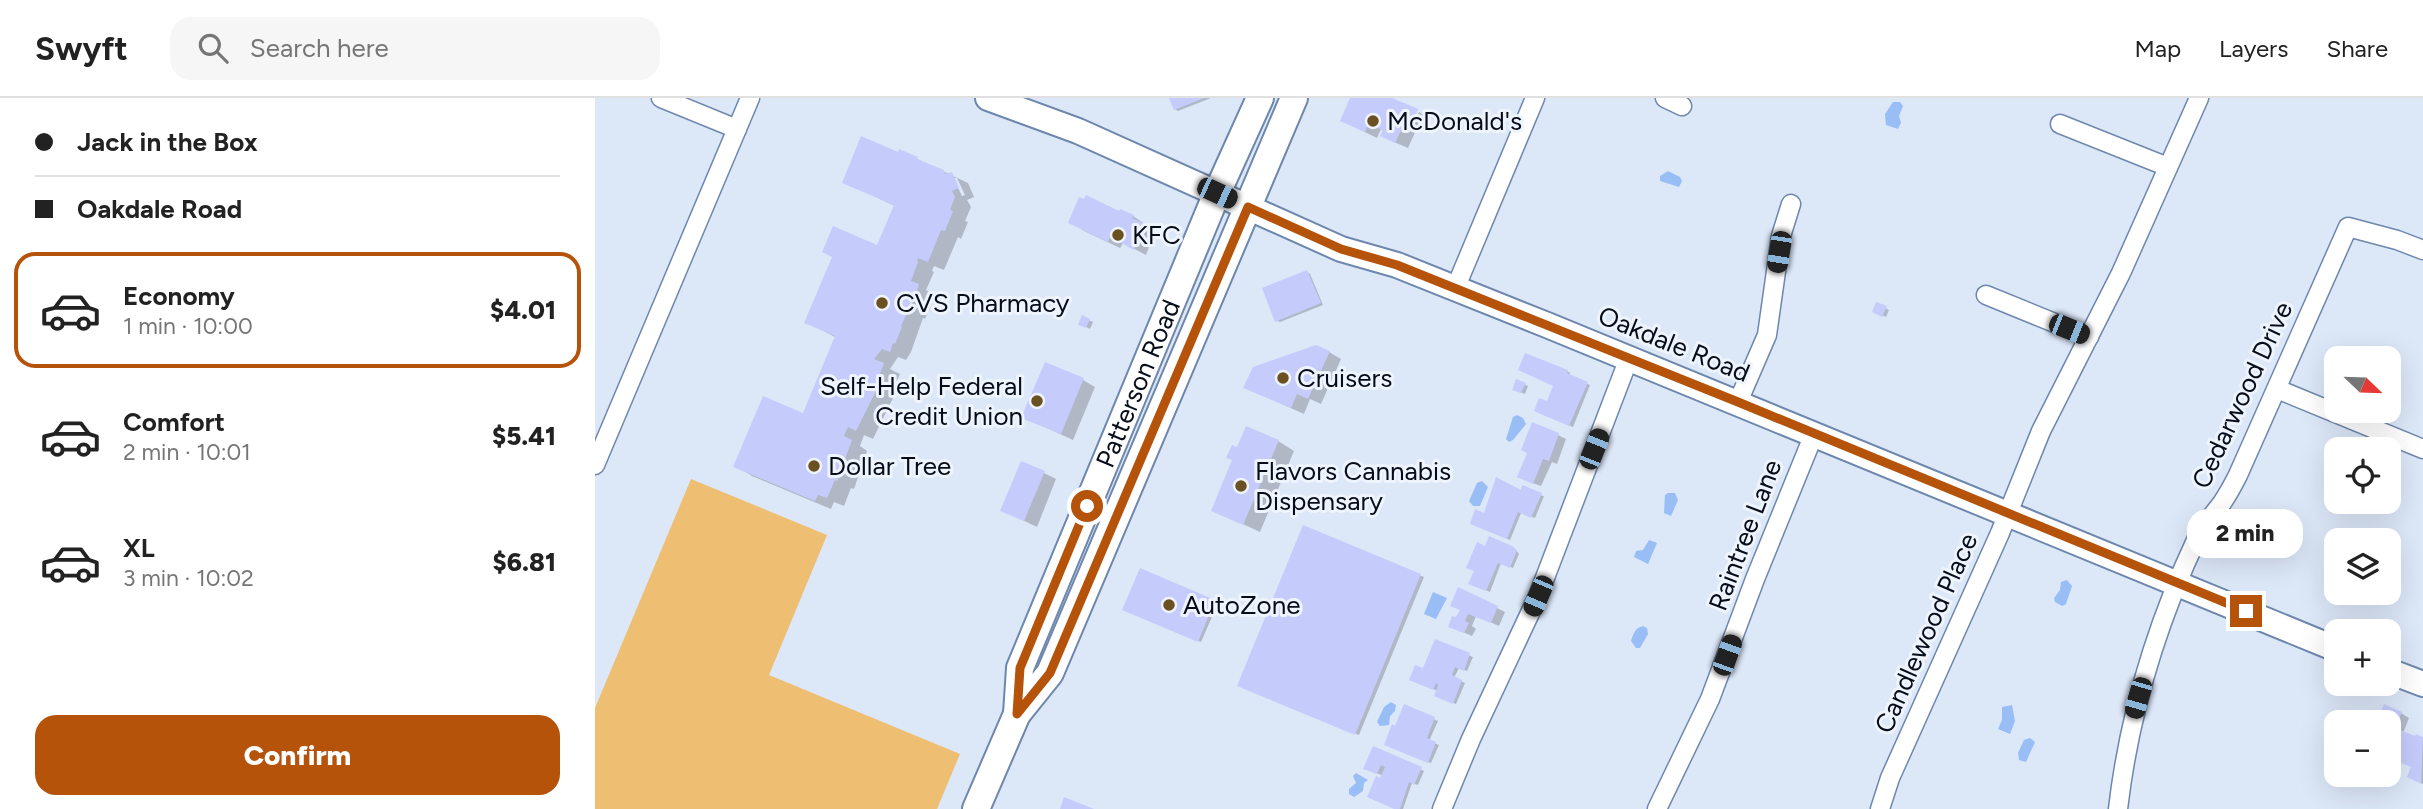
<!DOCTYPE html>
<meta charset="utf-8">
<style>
:root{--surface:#fff;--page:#f6f6f6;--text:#222;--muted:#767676;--line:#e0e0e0;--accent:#b45309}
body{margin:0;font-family:Figtree,sans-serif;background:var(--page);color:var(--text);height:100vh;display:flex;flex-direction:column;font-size:26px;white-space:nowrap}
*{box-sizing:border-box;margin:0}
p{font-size:23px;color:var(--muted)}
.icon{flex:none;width:38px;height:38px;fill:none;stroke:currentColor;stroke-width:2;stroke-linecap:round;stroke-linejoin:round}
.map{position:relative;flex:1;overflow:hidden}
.side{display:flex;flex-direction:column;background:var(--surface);width:595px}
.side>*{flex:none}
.hud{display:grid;align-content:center;height:154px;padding:0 35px;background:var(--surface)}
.needle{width:46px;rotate:113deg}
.tools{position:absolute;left:1729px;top:248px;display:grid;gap:14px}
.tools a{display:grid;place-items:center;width:77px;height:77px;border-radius:14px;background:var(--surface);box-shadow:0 7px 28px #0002;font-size:35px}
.end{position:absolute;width:32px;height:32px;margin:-16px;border:9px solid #b45309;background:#fff;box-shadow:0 0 0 4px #fff}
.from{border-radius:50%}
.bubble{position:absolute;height:49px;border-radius:21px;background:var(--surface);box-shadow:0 7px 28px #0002;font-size:23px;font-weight:800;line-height:49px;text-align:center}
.car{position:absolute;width:21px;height:42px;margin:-21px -10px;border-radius:9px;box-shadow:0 0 5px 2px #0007;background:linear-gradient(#222 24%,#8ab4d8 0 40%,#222 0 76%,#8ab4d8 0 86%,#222 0)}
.hud b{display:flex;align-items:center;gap:24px;height:66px;font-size:26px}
.hud b+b{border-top:2px solid var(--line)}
.hud i{width:18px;height:18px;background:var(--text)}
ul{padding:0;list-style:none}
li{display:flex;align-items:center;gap:21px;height:116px;margin:0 14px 10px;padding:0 21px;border:4px solid transparent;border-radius:21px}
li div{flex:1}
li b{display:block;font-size:26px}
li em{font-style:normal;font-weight:800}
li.current{border-color:var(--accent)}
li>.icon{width:63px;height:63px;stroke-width:1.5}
.primary-button{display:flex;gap:14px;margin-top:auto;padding:14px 35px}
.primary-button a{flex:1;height:80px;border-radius:21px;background:var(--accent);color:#fff;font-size:28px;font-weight:800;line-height:80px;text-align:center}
header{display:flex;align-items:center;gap:42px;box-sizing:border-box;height:98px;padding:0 35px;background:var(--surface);border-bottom:2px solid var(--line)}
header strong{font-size:33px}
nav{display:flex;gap:38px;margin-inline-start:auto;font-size:24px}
.search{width:490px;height:63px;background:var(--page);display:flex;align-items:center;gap:18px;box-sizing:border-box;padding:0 24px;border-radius:21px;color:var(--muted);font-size:26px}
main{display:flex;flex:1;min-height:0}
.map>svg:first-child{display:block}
</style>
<header>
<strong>Swyft</strong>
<div class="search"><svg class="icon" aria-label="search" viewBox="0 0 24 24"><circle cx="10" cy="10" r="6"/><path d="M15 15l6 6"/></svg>Search here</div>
<nav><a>Map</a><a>Layers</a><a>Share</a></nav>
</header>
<main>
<section class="side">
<div class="hud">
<b><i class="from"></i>Jack in the Box</b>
<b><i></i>Oakdale Road</b>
</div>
<ul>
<li class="current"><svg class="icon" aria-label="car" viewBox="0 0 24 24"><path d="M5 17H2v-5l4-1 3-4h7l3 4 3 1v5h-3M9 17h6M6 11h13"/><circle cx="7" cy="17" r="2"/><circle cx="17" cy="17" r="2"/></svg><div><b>Economy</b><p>1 min · 10:00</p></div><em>$4.01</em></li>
<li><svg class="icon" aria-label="car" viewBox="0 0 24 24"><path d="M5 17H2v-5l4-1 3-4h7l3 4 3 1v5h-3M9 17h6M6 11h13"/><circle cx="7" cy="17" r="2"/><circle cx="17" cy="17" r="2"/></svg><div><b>Comfort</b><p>2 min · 10:01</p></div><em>$5.41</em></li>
<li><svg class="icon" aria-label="car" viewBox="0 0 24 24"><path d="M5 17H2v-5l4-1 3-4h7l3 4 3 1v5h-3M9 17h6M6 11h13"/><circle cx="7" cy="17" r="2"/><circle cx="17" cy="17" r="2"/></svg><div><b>XL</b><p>3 min · 10:02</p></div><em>$6.81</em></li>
</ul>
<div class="primary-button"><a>Confirm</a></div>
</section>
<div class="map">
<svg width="1828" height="711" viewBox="0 0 1828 711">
<rect width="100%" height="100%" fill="#dce7f8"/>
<path fill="#eebe72" d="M96,381L232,437L174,577L365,656L342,711H0V610Z"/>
<g fill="#99bef6">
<path d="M1298,4H1305L1308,8L1304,18L1306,25L1303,31L1291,27L1290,16Z"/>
<path d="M1073,73L1085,79L1087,83L1084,89L1065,83V78Z"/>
<path d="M922,317L928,320L931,326L918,342L914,344L911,341L918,319Z"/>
<path d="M887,383L893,389L885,408H878L874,403L882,385Z"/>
<path d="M1073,395H1080L1083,402L1076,418L1069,415L1070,397Z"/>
<path d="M1054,442L1062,445L1053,466L1039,459L1041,453L1048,452Z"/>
<path d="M1472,482L1477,488L1471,506L1467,508L1460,504L1459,500L1465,492L1466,484Z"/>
<path d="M838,494L852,500L841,521L829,516Z"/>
<path d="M1048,528L1052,530L1053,536L1045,550H1041L1036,543C1038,536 1040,530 1048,528Z"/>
<path d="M796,604L801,607L800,613L795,618L794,627L785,628L782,624L789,609Z"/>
<path d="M1417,607L1420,623L1415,636L1403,631L1407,622V609Z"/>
<path d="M1435,640L1440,644L1431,664L1424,662L1423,655L1429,642Z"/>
<path d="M761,675L773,682L769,685L768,693L759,699L754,696V691L761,685L758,678Z"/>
</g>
<g fill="#0003" fill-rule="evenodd">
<path d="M576,0H616L583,13L580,11Z"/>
<path d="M757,0H793L820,12L811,32L815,34L824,14L834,20L829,30L823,28L813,50L799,44L786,31L782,40L747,23Z"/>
<path d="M305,53L373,85L379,99L372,102L376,109L370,123L373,124L366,141L363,139L349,172L339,168L337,173L339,174L331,192L339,197L337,206L330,221L328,220L316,254L311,262L303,259L295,271L305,276L295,298L298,300L278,341L269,337L265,348L272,353L259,391L256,390L249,408L239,404L236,411L157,378L141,368L209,317L242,240L211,224L283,149L300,108L249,84L304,56ZM358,80H362L370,97L367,98Z"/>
<path d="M489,103L538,118L560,133L551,157L528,145L525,150L487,132Z"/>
<path d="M712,174L715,176L728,207L685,224L682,223Z"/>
<path d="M1282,206L1294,212L1291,219L1279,213Z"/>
<path d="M488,220L498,224L495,231L486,226Z"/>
<path d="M734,254L746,261L726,306L715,301L709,316L651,290Z"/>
<path d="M972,273L975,275L974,278L995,287L978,329L944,315L953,305Z"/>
<path d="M488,282L500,289L478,342L428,319Z"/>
<path d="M922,283L933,288L930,296L922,293Z"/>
<path d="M963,337L971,341L962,366L957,364L946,388L932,383L934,355Z"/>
<path d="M683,343L699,353L665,434L618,412L643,352Z"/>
<path d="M449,375L461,381L442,429L408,413Z"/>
<path d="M927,394L949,398L940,420L926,415L915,442L880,427L890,417Z"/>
<path d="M709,430L829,479L764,637L647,589Z"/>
<path d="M891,450H919L924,456L918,470L906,465L895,494L879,487Z"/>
<path d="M546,472L623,505L606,544L532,513Z"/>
<path d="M902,510L910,514L904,528L881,518L877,528L881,531L877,538L863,532L862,522L866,512Z"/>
<path d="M840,543L878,559L872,573L864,570L859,580L870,585L861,606L844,599L843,593L819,583L829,572Z"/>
<path d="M810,609L843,623L834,643L844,647L836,665L794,648Z"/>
<path d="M1806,615L1814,620L1808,635L1828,641V686L1821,683L1818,669L1794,660V625Z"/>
<path d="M779,650L829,673L823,687L817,685L808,711H802L786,682L788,678L771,670Z"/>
</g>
<g fill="#c5ccfc">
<path d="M574,0H609L579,12Z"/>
<path d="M755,0H797L823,11L817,25L811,22L800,45L785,38L788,32L773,26L770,34L745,23Z"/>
<path d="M266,38L303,54L304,51L323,59L322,61L349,72L350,76L357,74L364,90L357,93L360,99L355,112L358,113L350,133L346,132L333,164L323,160L322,163L323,164L316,183L324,186L321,196L306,228L307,229L300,246L298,245L295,254L287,251L279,261L289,265L280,288L283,289L261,333L253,329L249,338L257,342L242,383L240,382L232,400L223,397L220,403L138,369L168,298L208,315L240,238L209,225L237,159L227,154L238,128L282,147L299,107L247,85Z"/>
<path d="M491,97L524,113L525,111L539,117L537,120L548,125L539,152L515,139L513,144L473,125L484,99L489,101Z"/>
<path d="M712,172L726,205L680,224L667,190Z"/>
<path d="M1281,204L1292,208L1287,219L1277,214Z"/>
<path d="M487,217L495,221L491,230L483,227Z"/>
<path d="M721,247L735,253L713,301L702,296L696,310L648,290L658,269Z"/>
<path d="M930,255L973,272L972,275L993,284L974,328L939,313L944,300L952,303L958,288L923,272Z"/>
<path d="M450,264L489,280L466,336L426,320Z"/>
<path d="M921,281L931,285L926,295L917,292Z"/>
<path d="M937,324L964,335L954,363L948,361L938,386L922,379L932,355L926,352Z"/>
<path d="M651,328L684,342L648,427L616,413L637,362L631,360L637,347L642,349Z"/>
<path d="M426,363L450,373L429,423L405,413Z"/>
<path d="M901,379L926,392L927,387L947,395L936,420L923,414L912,441L875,426L880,411L889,415Z"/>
<path d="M708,427L826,476L760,637L642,588Z"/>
<path d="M894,438L919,449V451L922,452L915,470L903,465L891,493L873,486L879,473L871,470L882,444L890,448Z"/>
<path d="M545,470L620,502L603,544L527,512Z"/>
<path d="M863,489L903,508L896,525L873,516L870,523L874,525L869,535L853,529L857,518L861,519L865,512L855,508Z"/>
<path d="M840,541L875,555L869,573L860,569L857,577L867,582L858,606L839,598L843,587L841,585L838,592L814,582L820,567L828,570Z"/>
<path d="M809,606L840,619L832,640L841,644L833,665L789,647L797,626L800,628Z"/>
<path d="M1789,606L1807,614L1800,630L1820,638L1821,636L1828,639L1826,686L1812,679L1816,669L1794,660V625H1781Z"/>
<path d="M778,648L827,669L819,687L814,684L805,711H799L772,699L781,678L785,680L790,669L786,667L782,676L768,671Z"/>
<path d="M469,699L499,711H465Z"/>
</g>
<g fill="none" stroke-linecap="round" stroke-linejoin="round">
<g stroke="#6e87ac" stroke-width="21">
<g id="street">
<path d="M66,0L142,31"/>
<path d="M1070,0L1087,8"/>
<path d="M1465,26L1573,69"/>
<path d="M860,191L940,0"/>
<path d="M1391,197L1494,239"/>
<path d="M1682,291L1828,351"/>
<path d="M1143,304L1172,237L1186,138L1196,106"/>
<path d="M0,367L155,0"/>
<path d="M847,711L876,641L943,498L1034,260"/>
<path d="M1062,711L1115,601L1160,481L1219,336"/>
<path d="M1285,711L1295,680L1405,435L1446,333L1526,175L1604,0"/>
<path d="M1523,711C1534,617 1562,525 1602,440C1608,427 1619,416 1627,405C1633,396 1638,387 1643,377L1753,129L1802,142L1828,152"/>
</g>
</g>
<g stroke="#6e87ac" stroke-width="28">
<g id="secondary">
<path d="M393,0L483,33L746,151L802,167L952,227L1741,551"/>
<path d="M1794,573L1828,586"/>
</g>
</g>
<g stroke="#6e87ac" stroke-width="30">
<g id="primary">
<path id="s1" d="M422,616L425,570L622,95L665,0"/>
<path d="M381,711L422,616L455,575L699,0"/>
</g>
</g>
<use href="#street" stroke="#fff" stroke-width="18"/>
<use href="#secondary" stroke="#fff" stroke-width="24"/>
<use href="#primary" stroke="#fff" stroke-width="26"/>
</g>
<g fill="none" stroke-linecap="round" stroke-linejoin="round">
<path stroke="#b45309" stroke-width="9" d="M492,408L425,570L422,616L455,575L653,109L746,151L802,167L1143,304L1651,513"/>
</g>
<g fill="#6b5022" stroke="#eef4fc" stroke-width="2.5">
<circle cx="778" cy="23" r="7"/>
<circle cx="523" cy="137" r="7"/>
<circle cx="287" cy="205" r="7"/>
<circle cx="688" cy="280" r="7"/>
<circle cx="442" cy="303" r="7"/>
<circle cx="219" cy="368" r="7"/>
<circle cx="646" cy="388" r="7"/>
<circle cx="574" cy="507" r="7"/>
</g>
<g text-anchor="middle" stroke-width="6" stroke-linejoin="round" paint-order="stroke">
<g font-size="26" fill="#050c1a" stroke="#eef4fc" text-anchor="start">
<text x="792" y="32">McDonald's</text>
<text x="537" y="146">KFC</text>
<text x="301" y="214">CVS Pharmacy</text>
<text x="702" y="289">Cruisers</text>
<text x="428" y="297" text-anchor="end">Self-Help Federal<tspan x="428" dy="30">Credit Union</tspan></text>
<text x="233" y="377">Dollar Tree</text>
<text x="660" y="382">Flavors Cannabis<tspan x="660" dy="30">Dispensary</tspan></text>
<text x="588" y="516">AutoZone</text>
</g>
<g font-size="26" fill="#050c1a" stroke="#eef4fc">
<text transform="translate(1079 246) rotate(22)" y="9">Oakdale Road</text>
<text dy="9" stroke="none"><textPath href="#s1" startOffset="354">Patterson Road</textPath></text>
<text transform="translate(1647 297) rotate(-65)" y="9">Cedarwood Drive</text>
<text transform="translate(1150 437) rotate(-69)" y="9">Raintree Lane</text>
<text transform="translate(1331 535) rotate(-66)" y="9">Candlewood Place</text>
</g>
</g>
</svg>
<div class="tools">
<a><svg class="needle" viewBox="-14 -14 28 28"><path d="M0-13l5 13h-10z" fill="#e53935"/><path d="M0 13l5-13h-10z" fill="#767676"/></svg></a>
<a><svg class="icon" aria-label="locate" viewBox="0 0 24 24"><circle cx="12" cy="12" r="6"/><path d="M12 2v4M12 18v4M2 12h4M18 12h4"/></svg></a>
<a><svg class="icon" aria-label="layers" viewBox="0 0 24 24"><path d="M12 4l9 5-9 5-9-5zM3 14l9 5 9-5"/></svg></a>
<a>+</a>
<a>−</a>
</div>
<i class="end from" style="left:492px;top:408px"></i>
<i class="end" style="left:1651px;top:513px"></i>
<div class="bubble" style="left:1592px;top:411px;width:116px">2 min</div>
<i class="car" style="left:622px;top:95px;rotate:115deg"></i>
<i class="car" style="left:1184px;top:154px;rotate:189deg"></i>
<i class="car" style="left:1474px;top:231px;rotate:112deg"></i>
<i class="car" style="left:999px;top:351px;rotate:22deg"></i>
<i class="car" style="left:943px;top:498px;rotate:203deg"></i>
<i class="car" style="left:1132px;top:557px;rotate:20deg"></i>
<i class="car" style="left:1543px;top:600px;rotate:196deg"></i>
</div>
</main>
